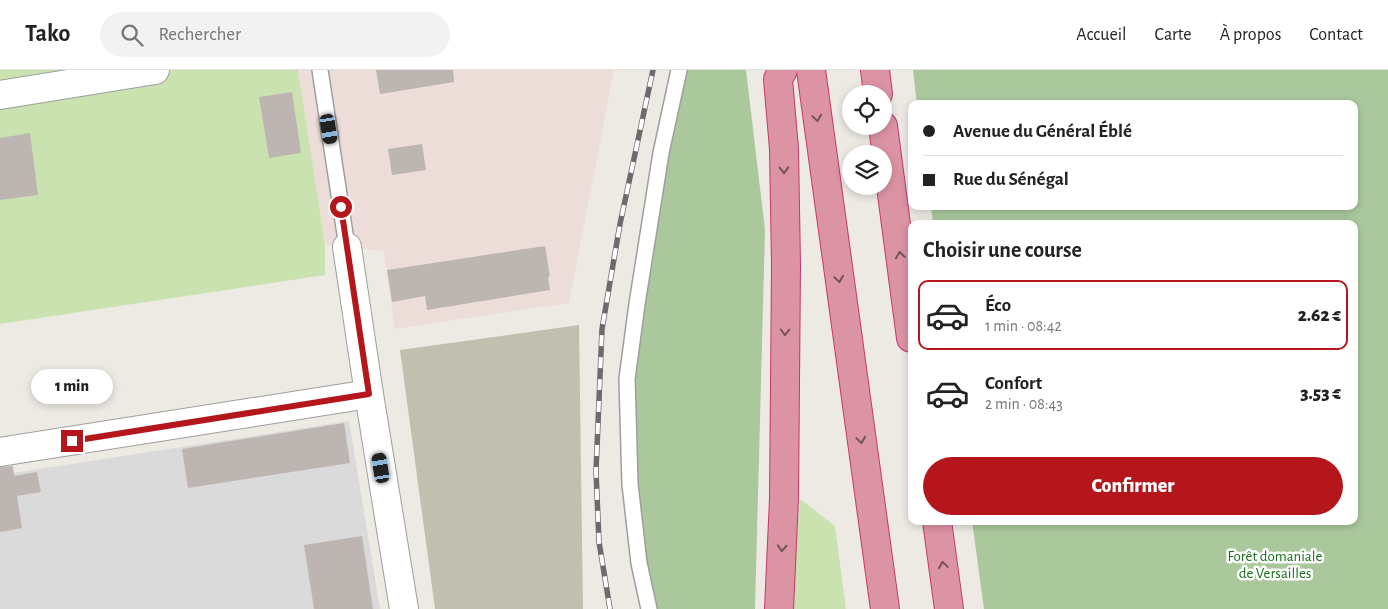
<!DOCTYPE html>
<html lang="fr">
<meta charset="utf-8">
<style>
:root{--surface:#fff;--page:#f2f2f2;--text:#222;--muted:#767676;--line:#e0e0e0;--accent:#b4161b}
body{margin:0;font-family:"Alegreya Sans",sans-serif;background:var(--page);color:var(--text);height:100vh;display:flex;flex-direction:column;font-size:19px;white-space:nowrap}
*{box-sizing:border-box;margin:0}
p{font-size:16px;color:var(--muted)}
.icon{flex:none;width:28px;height:28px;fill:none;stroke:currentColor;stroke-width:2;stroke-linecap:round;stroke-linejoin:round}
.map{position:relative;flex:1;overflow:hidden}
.drawer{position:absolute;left:908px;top:150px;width:450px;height:305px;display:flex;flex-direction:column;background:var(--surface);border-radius:10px;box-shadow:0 2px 8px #0003}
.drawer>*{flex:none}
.banner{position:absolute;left:908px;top:30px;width:450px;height:110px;border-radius:10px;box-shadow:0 2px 8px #0003;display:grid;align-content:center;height:110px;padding:0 15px;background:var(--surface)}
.controls{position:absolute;left:842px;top:15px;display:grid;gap:10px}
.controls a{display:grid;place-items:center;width:50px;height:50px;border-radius:50%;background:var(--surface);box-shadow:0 2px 8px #0003;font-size:25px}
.end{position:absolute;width:22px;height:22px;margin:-11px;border:6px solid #b4161b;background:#fff;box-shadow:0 0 0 2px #fff}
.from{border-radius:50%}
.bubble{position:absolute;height:35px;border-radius:18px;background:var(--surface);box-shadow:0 2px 8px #0003;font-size:16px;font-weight:800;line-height:35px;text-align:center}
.car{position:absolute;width:15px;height:30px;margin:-15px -8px;border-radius:6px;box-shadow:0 0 4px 1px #0007;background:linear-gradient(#222 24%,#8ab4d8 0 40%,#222 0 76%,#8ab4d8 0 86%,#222 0)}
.banner b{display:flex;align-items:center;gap:18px;height:48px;font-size:19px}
.banner b+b{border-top:1px solid var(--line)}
.banner i{width:12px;height:12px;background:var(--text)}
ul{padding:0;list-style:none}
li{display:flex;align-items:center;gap:15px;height:70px;margin:0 10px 8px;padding:0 5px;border:2px solid transparent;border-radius:10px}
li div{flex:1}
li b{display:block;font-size:19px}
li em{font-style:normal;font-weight:800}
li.active{border-color:var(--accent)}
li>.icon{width:45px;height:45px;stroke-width:1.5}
h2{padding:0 15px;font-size:22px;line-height:60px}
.action{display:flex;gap:10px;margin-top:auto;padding:10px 15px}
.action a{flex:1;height:58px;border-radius:30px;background:var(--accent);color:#fff;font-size:20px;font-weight:800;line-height:58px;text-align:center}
header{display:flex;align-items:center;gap:30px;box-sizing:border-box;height:70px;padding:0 25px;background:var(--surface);border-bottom:1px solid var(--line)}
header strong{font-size:24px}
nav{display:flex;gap:28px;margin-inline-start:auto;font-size:18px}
.search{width:350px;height:45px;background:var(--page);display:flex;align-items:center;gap:12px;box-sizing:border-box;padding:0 18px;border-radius:28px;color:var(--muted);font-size:19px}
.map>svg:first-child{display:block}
</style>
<header>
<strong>Tako</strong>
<div class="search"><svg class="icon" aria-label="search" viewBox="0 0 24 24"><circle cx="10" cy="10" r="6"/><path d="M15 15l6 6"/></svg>Rechercher</div>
<nav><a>Accueil</a><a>Carte</a><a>À propos</a><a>Contact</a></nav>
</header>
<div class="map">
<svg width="1388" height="539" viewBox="0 0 1388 539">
<rect width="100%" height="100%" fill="#edeae4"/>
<path fill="#dbdada" d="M349,351L380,539H0V405Z"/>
<path fill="#edddd8" d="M298,0H614L569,233L395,259L384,181L325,175Z"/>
<path fill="#c0c0b0" d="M579,255L583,539H435L400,280Z"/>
<g fill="#cae2af">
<path d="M0,0H298L325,175V205L0,254Z"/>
<path d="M800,429L835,456L846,539H791Z"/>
</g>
<g fill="#abc89d">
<path d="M679,0H746L765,160L755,539H655L633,417L634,307L654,158Z"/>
<path d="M913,0H1388V539H984L972,451H1354V154H933L931,136H1354V34H917Z"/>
</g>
<g fill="#bdb5b1">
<path d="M376,0H453L454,12L380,24Z"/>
<path d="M292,22L301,83L269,88L259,27Z"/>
<path d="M30,63L38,125L0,130V68Z"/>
<path d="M422,74L426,100L392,105L388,79Z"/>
<path d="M545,176L550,206L548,207L550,220L427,240L425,226L392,232L387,200Z"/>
<path d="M344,353L350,393L188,418L182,379Z"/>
<path d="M13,396L14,406L37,402L41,422L17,426L22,458L0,462V397Z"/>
<path d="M362,466L373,539H314L304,475Z"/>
</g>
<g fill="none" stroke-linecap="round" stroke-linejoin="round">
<g stroke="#9e9e9e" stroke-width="18">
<g id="lane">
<path d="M320,0L347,177"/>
<path d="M649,539L639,493L630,414L627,309L637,234L661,83L679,0"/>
</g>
</g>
<g stroke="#9e9e9e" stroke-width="30">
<g id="street">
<path d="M0,25L155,0"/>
<path d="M347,177L369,324L404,539"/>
<path d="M0,382L369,324"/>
</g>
</g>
<g stroke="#c5376d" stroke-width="30">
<g id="highway">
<path d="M811,0L885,539"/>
<path d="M875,0L878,24"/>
<path d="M883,56L911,268"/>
<path d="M937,451L949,539"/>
<path d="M779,539L784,429L786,195L784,79L778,9L783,0"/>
</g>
</g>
<use href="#lane" stroke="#fff" stroke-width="15"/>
<use href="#street" stroke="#fff" stroke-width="28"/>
<use href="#highway" stroke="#dc93a4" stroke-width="28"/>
<g stroke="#6b6b6b" stroke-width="5.5">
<path id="rail" d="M610,539L599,472L596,401L602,259L620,154L653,0"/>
</g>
<use href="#rail" stroke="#fff" stroke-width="4" stroke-dasharray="11" stroke-linecap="butt"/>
</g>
<defs><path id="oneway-chevron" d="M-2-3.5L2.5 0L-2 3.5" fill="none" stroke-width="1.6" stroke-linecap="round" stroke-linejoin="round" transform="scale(1.25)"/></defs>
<g stroke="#73525a">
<use href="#oneway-chevron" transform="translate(817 48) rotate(82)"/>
<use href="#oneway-chevron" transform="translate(784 100) rotate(89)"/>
<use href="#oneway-chevron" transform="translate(900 185) rotate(-98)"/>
<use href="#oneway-chevron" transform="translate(839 209) rotate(82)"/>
<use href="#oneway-chevron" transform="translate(785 262) rotate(90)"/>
<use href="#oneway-chevron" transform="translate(861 370) rotate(82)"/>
<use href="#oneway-chevron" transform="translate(782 478) rotate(93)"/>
<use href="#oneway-chevron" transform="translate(943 495) rotate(-98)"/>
</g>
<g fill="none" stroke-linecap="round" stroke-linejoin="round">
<path stroke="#b4161b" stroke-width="6" d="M72,371L369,324L341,137"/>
</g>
<g text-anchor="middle" stroke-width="5" stroke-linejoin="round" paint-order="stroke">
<g font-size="15" fill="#176f1b" stroke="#fff">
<text x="1275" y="491">Forêt domaniale<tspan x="1275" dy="17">de Versailles</tspan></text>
</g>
</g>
</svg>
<div class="controls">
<a><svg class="icon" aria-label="locate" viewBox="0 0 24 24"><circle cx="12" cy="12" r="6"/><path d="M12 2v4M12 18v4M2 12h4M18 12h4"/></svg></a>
<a><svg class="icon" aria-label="layers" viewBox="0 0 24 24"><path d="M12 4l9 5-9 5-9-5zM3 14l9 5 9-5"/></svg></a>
</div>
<i class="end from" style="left:341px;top:137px"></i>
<i class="end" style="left:72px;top:371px"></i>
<div class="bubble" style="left:31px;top:299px;width:82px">1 min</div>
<i class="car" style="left:329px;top:59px;rotate:171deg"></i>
<i class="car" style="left:381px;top:398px;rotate:351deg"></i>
<div class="banner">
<b><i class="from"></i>Avenue du Général Éblé</b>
<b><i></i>Rue du Sénégal</b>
</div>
<section class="drawer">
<h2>Choisir une course</h2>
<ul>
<li class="active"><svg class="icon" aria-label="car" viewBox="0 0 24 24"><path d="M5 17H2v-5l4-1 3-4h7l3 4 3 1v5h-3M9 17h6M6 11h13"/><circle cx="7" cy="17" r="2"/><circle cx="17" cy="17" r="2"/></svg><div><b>Éco</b><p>1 min · 08:42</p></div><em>2.62 €</em></li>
<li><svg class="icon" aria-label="car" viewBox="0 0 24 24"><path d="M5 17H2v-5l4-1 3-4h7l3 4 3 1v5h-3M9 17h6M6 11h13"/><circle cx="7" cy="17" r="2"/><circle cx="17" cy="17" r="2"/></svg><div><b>Confort</b><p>2 min · 08:43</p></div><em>3.53 €</em></li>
</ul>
<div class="action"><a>Confirmer</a></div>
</section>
</div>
